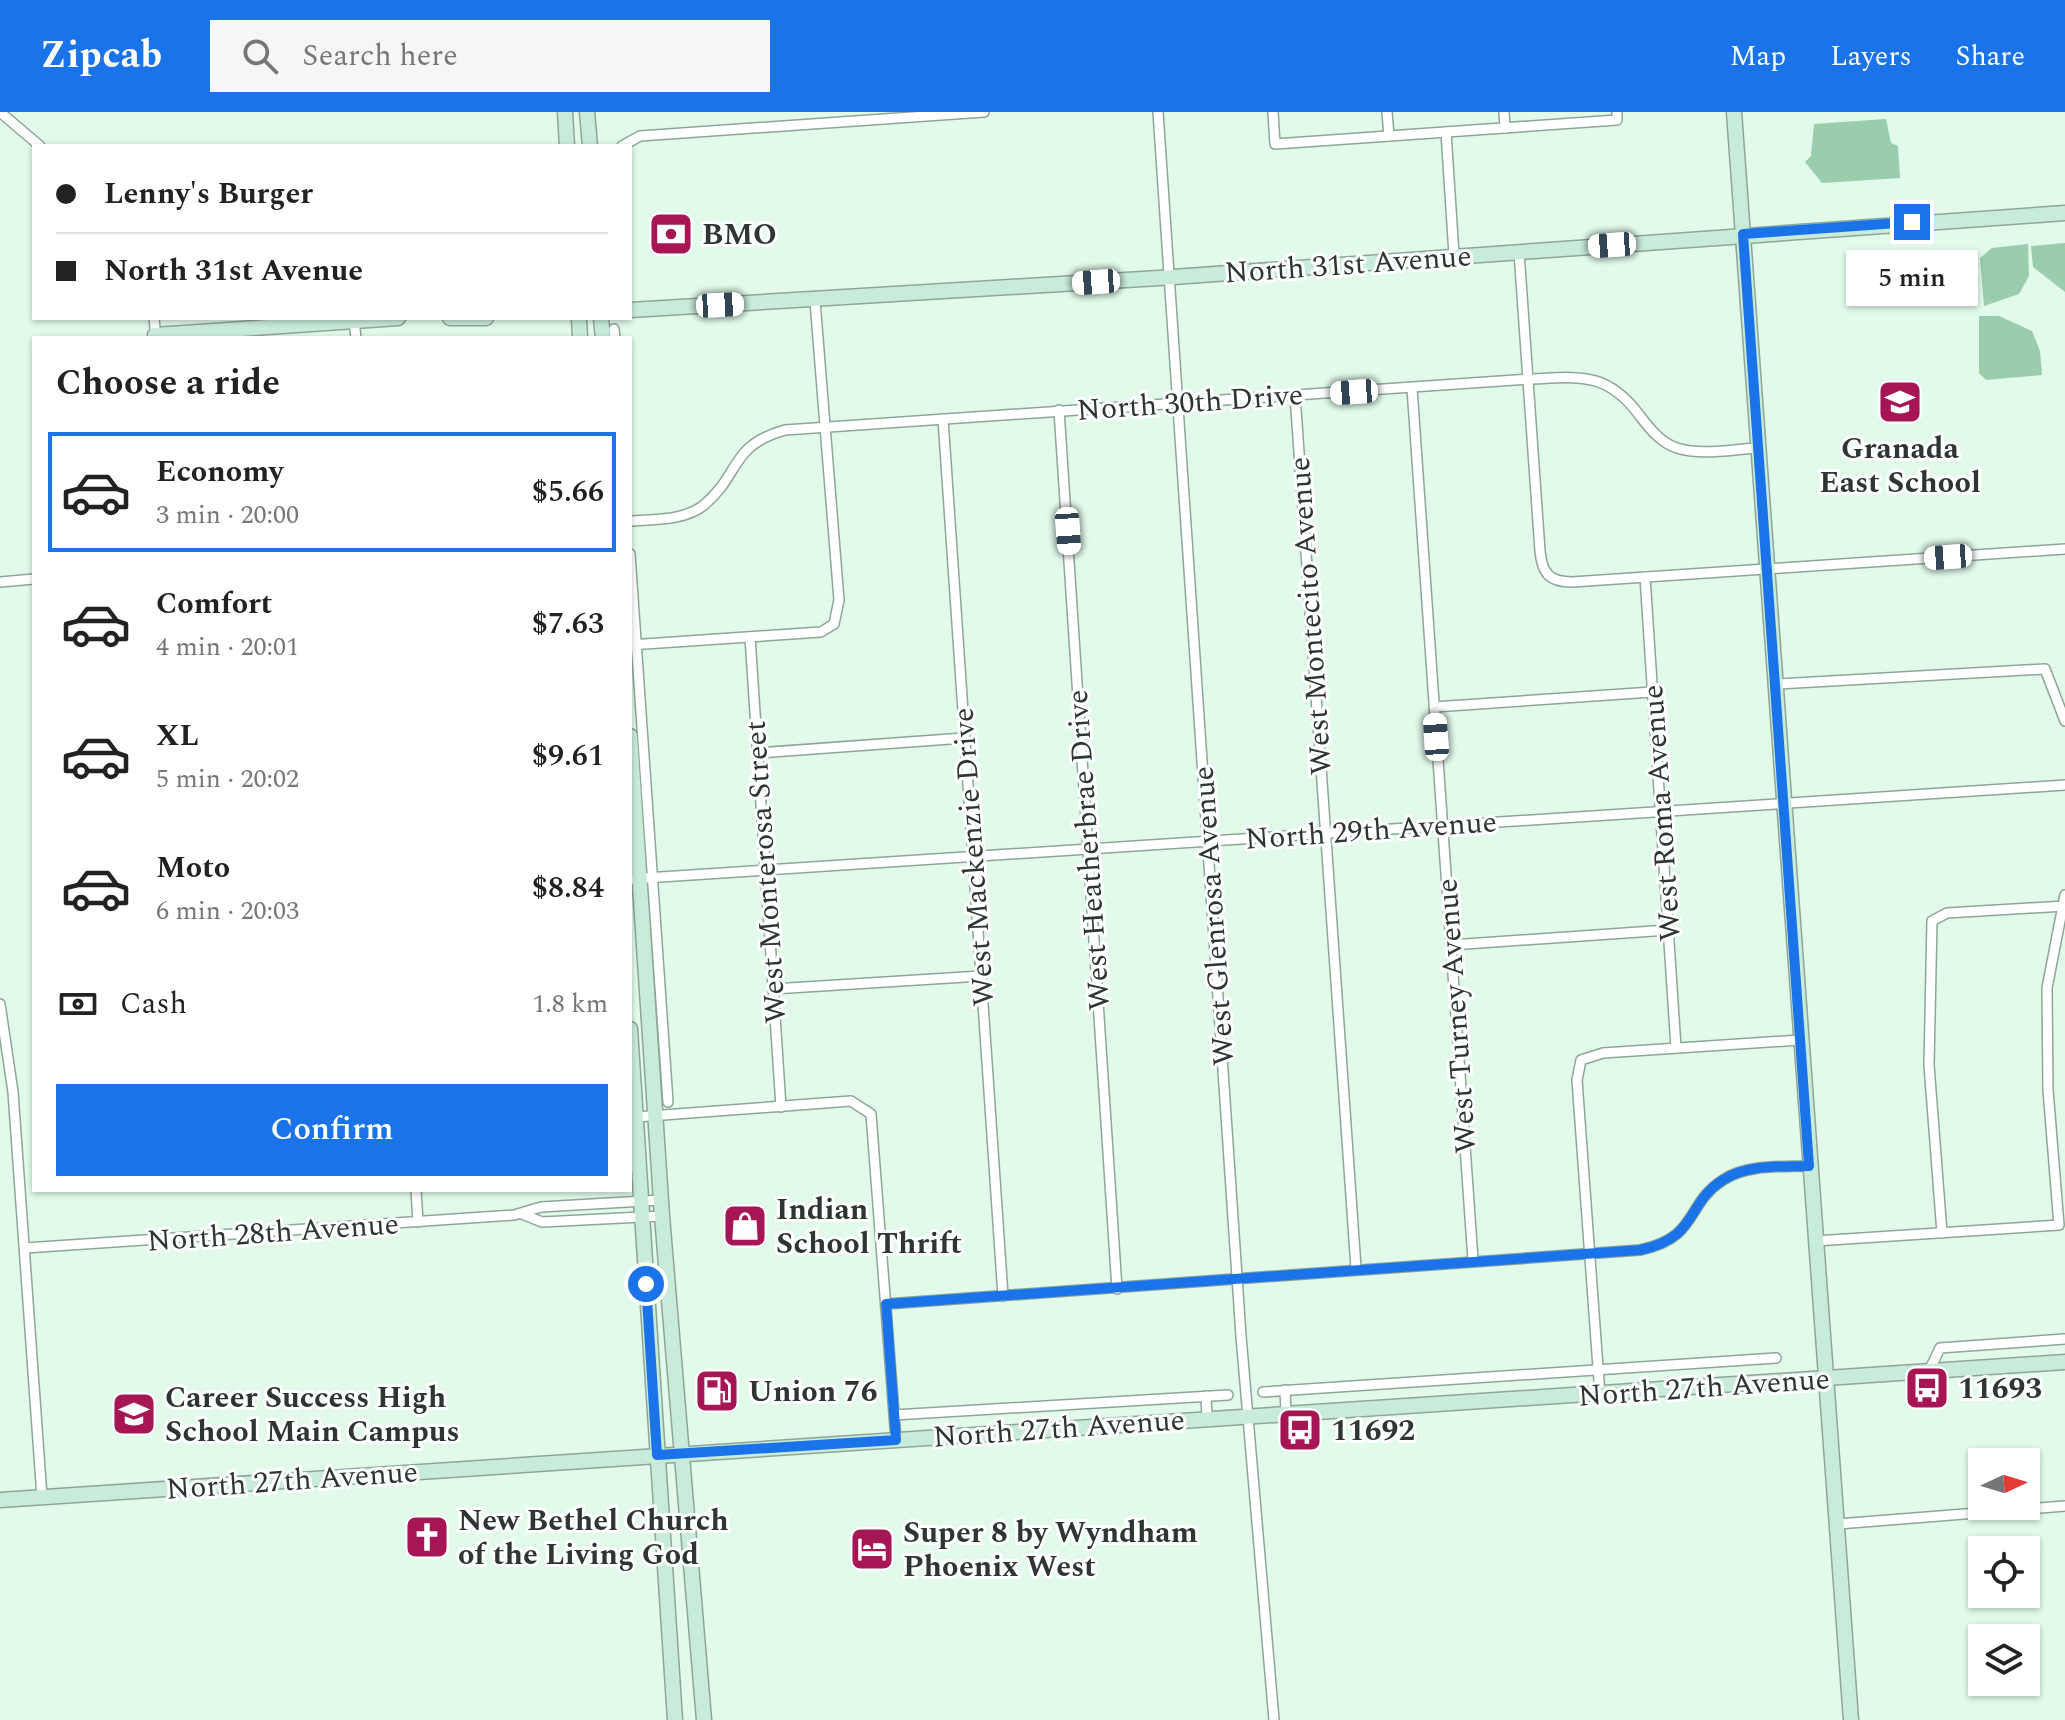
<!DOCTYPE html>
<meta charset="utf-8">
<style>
:root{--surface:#fff;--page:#f6f6f6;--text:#222;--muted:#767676;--line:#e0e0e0;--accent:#1a73e8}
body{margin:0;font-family:Spectral,serif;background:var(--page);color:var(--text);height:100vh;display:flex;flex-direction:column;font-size:30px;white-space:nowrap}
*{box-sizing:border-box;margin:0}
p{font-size:26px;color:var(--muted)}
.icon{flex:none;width:44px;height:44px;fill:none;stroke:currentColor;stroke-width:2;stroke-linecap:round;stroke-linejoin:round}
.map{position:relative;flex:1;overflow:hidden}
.panel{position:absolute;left:32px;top:224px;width:600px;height:856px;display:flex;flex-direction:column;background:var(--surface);border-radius:0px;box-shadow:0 2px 6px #0004}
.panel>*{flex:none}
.guide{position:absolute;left:32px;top:32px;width:600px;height:176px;border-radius:0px;box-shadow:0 2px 6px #0004;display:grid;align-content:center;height:176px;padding:0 24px;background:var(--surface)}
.needle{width:52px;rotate:86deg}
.buttons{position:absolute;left:1968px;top:1336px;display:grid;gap:16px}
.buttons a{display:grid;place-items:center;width:72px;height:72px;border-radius:0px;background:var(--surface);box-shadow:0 2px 6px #0004;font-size:40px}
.end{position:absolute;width:36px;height:36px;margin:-18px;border:10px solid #1a73e8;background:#fff;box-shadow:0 0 0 4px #fff}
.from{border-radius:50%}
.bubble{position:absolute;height:56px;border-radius:0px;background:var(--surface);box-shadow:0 2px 6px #0004;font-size:26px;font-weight:600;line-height:56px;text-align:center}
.car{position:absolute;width:24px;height:48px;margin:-24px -12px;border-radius:10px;box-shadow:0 0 6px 2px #0007;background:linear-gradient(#fff 24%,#345 0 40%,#fff 0 76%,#345 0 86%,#fff 0)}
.guide b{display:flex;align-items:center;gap:28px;height:76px;font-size:30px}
.guide b+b{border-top:2px solid var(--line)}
.guide i{width:20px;height:20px;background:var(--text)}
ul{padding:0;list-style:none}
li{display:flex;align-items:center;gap:24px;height:120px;margin:0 16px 12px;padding:0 8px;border:4px solid transparent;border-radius:0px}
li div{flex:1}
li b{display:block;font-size:30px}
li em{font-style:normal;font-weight:600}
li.current{border-color:var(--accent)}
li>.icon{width:72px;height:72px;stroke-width:1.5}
h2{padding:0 24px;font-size:36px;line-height:96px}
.pay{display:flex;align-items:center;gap:20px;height:88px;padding:0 24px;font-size:30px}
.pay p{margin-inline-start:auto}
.cta{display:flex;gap:16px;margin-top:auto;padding:16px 24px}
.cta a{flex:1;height:92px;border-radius:0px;background:var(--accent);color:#fff;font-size:32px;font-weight:600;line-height:92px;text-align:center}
header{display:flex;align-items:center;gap:48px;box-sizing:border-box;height:112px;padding:0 40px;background:var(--accent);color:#fff}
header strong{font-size:38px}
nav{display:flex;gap:44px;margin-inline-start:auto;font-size:28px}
.search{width:560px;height:72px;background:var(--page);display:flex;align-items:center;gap:20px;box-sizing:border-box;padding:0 28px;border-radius:0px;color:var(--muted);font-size:30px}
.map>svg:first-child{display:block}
</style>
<header>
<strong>Zipcab</strong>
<div class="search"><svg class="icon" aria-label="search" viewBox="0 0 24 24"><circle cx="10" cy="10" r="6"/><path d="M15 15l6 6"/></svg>Search here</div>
<nav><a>Map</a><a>Layers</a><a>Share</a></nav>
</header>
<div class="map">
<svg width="2065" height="1608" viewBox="0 0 2065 1608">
<rect width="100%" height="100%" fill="#e1faea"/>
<g fill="#99cdad">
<path d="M1886,7L1891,31L1898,34L1900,66L1822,71L1805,50L1811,44L1814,12Z"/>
<path d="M2065,131V180L2033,155L2031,134Z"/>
<path d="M2028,132L2029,164L2019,182L1984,194L1980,146L1992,136Z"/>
<path d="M1979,204H1999L2032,219L2040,239L2042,263L1986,268L1979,261Z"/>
</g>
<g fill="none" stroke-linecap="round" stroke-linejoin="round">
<g stroke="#8ea697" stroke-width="12">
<g id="street">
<path d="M0,0L40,34"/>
<path d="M1158,0L1241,1224L1274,1608"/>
<path d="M1273,0L1275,32L1617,8V0"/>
<path d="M1387,0L1389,24"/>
<path d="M1504,0L1505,16"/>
<path d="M1446,20L1454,143"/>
<path d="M622,34L640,24L984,0"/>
<path d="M1519,140L1540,439C1542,461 1549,470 1572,470L2065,437"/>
<path d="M154,206L156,226"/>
<path d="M354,209L356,226"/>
<path d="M614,217L615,226"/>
<path d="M1412,276L1473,1148"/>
<path d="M1295,283L1356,1156"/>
<path d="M1059,298L1117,1177"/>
<path d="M943,307L1003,1184"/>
<path d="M630,409C654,407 684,409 704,393C741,362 729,334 785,318L1529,267C1580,265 1607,259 1640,304C1650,317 1661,331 1677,336C1701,344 1734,337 1758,336"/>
<path d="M630,442L668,990"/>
<path d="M1645,465L1676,936"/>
<path d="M0,470L34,467"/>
<path d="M750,525L781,995"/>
<path d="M630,533L821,520L834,512L839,488L815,189"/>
<path d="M1776,572L2045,557L2065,609"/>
<path d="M1434,595L1652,580"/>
<path d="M757,641L964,626"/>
<path d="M630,767L2065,673"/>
<path d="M1451,833L1668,818"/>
<path d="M773,877L981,864"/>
<path d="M0,892L13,980L42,1385"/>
<path d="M636,1005L851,989L871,1002L896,1328"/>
<path d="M416,1078L418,1110"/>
<path d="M522,1102L542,1110L662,1104"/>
<path d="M1942,1121L1929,953L1932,809L1947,801L2065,794"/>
<path d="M1815,1129L2059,1113L2048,978L2047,876L2065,783"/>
<path d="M25,1136L514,1103L541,1095L661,1088"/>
<path d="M886,1192L1640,1138C1699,1126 1685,1092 1723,1068C1747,1052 1782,1055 1809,1054"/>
<path d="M1929,1259L1940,1236L2065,1227"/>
<path d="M1285,1278L1286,1300"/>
<path d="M1263,1280L1776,1246"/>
<path d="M1600,1283L1577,968L1581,948L1603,941L1800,928"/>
<path d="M1206,1284L1207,1306"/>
<path d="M894,1303L1228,1283"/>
<path d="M1838,1412L2065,1394"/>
</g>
</g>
<g stroke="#8ea697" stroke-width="17">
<g id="secondary">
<path d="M565,0L567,34"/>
<path d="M587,0L590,34"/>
<path d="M1734,0L1851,1608"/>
<path d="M630,198L1159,166L2065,101"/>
<path d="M450,206H486"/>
<path d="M579,206L580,226"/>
<path d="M601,206L603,226"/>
<path d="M155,223L398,206"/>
<path d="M630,624L662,1104L704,1608"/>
<path d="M630,917L675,1608"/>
<path d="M0,1388L2065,1250"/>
</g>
</g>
<use href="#street" stroke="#fff" stroke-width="9"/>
<use href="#secondary" stroke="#c9ecda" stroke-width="14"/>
</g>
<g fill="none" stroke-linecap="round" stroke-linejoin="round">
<path stroke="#1a73e8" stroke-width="10" d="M646,1172L657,1343L896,1328L886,1192L1640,1138C1699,1126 1685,1092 1723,1068C1747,1052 1782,1055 1809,1054L1743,122L1912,110"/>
</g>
<defs>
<g id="bank-square" transform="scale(2.3)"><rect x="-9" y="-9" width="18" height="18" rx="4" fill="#a71654" stroke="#fff"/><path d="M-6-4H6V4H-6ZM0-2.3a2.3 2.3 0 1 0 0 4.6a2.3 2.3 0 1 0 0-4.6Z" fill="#fff"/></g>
<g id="school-square" transform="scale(2.3)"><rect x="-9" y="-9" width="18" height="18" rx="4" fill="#a71654" stroke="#fff"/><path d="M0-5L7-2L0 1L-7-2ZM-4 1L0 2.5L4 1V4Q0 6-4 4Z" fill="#fff"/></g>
<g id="shop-square" transform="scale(2.3)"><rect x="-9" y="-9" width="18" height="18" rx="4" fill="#a71654" stroke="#fff"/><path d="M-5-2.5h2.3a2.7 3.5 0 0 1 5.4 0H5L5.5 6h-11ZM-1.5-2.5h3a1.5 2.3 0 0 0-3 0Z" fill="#fff"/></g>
<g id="bus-square" transform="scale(2.3)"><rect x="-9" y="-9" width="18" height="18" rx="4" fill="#a71654" stroke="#fff"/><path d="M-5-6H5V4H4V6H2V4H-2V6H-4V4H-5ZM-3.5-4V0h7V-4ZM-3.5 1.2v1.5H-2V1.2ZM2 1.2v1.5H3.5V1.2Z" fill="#fff"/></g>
<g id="fuel-square" transform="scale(2.3)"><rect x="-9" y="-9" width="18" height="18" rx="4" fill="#a71654" stroke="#fff"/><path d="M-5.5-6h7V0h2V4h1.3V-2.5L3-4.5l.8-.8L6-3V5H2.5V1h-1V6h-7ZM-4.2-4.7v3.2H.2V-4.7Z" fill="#fff"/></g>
<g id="church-square" transform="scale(2.3)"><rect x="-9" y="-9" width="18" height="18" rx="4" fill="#a71654" stroke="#fff"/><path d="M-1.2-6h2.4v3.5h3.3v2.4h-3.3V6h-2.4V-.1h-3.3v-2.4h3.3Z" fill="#fff"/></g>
<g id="hotel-square" transform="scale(2.3)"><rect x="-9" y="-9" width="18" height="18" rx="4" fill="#a71654" stroke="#fff"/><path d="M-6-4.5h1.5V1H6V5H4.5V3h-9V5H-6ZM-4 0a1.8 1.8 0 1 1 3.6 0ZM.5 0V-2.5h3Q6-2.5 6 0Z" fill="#fff"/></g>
</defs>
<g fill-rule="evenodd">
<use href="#bank-square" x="671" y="122"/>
<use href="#school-square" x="1900" y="290"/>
<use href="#shop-square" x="745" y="1114"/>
<use href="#bus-square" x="1927" y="1276"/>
<use href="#fuel-square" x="717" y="1279"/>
<use href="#school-square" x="134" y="1302"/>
<use href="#bus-square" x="1300" y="1318"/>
<use href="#church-square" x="427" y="1425"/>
<use href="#hotel-square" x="872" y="1437"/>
</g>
<g text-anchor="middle" stroke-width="6" stroke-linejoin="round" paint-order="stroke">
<g font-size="30" font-weight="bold" fill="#2d3630" stroke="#fff" text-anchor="start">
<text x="702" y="132">BMO</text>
<text x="1900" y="346" text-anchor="middle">Granada<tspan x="1900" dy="34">East School</tspan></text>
<text x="776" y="1107">Indian<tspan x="776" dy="34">School Thrift</tspan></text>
<text x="1958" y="1286">11693</text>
<text x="748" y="1289">Union 76</text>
<text x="165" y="1295">Career Success High<tspan x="165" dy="34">School Main Campus</tspan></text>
<text x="1331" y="1328">11692</text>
<text x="458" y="1418">New Bethel Church<tspan x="458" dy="34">of the Living God</tspan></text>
<text x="903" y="1430">Super 8 by Wyndham<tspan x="903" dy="34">Phoenix West</tspan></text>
</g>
<g font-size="30" fill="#2d3630" stroke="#fff">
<text transform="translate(1348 152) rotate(-4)" y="10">North 31st Avenue</text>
<text transform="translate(1190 290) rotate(-4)" y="10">North 30th Drive</text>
<text transform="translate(1310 504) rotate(-94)" y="10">West Montecito Avenue</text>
<text transform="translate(1661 701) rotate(-94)" y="10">West Roma Avenue</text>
<text transform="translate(1371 718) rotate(-4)" y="10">North 29th Avenue</text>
<text transform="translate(1088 738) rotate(-94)" y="10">West Heatherbrae Drive</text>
<text transform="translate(973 745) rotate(-94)" y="10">West Mackenzie Drive</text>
<text transform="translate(765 760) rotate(-94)" y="10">West Monterosa Street</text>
<text transform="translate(1213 804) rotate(-94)" y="10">West Glenrosa Avenue</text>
<text transform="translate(1456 904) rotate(-94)" y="10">West Turney Avenue</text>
<text transform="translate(273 1120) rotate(-4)" y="10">North 28th Avenue</text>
<text transform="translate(1704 1275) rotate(-4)" y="10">North 27th Avenue</text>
<text transform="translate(1059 1316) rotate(-4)" y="10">North 27th Avenue</text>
<text transform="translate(292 1368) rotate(-4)" y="10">North 27th Avenue</text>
</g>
</g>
</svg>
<div class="buttons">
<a><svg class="needle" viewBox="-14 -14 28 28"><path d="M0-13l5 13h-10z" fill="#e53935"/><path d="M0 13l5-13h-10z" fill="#767676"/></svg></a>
<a><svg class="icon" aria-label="locate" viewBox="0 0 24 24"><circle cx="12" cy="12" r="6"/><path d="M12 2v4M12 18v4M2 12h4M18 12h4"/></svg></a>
<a><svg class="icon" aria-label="layers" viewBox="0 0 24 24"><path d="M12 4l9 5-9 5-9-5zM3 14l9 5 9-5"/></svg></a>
</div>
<i class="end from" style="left:646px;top:1172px"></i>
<i class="end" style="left:1912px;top:110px"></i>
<div class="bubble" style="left:1846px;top:138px;width:132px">5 min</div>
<i class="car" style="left:1612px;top:133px;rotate:266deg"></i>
<i class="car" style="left:1096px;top:170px;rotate:266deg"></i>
<i class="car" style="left:720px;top:193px;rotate:87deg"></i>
<i class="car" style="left:1354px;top:280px;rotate:266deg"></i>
<i class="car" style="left:1068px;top:419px;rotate:176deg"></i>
<i class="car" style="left:1948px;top:445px;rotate:266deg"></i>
<i class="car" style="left:1436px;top:625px;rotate:356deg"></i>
<div class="guide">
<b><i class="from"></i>Lenny's Burger</b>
<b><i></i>North 31st Avenue</b>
</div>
<section class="panel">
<h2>Choose a ride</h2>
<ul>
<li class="current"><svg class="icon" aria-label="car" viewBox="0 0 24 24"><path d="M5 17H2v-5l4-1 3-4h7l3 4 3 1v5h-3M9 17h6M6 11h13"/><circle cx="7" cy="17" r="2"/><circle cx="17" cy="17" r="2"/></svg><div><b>Economy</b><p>3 min · 20:00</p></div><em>$5.66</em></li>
<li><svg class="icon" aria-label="car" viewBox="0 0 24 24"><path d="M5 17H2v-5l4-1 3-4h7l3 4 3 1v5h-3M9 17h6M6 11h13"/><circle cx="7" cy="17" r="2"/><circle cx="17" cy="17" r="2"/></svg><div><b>Comfort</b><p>4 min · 20:01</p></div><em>$7.63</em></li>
<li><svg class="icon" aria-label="car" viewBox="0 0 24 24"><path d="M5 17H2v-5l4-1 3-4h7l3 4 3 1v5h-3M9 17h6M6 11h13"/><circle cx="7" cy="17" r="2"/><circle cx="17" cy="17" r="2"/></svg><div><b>XL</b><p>5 min · 20:02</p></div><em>$9.61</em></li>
<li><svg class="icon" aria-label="car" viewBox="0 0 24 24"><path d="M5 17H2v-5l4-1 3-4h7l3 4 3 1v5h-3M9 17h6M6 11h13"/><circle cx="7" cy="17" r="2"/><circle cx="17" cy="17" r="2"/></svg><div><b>Moto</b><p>6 min · 20:03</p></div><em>$8.84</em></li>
</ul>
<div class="pay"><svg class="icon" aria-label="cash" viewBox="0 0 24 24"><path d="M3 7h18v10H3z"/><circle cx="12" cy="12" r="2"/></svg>Cash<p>1.8 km</p></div>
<div class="cta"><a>Confirm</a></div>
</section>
</div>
